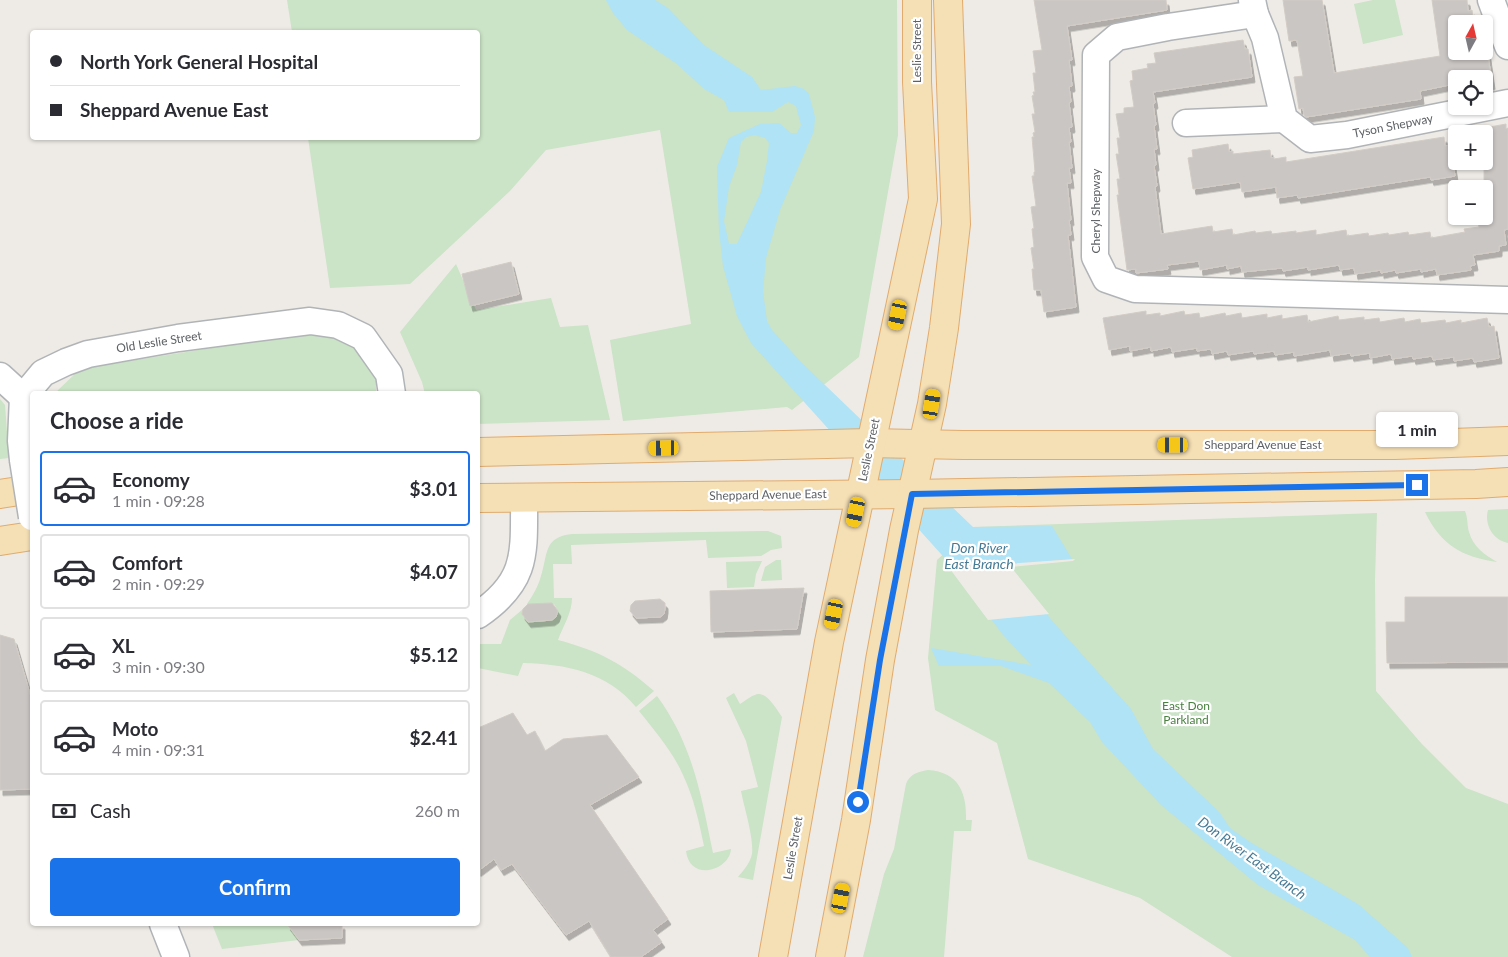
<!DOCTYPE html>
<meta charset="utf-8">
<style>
:root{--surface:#fff;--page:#f2f2f3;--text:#2b2b33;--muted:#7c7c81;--line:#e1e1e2;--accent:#1a73e8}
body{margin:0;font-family:Lato,sans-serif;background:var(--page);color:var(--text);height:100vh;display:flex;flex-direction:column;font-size:19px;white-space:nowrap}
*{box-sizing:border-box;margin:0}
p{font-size:16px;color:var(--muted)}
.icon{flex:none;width:28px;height:28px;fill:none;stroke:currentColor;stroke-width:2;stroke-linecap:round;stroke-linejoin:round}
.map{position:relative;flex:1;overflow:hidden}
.side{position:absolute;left:30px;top:391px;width:450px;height:535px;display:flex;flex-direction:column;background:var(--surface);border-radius:5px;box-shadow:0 1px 4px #0004}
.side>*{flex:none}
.guide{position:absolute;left:30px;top:30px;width:450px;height:110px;border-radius:5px;box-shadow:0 1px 4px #0004;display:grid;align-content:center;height:110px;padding:0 20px;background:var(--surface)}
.needle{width:32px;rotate:8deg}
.tools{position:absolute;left:1448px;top:15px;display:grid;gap:10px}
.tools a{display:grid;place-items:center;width:45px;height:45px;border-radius:5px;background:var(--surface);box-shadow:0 1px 4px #0004;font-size:25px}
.end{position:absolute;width:22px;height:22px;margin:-11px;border:6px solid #1a73e8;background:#fff;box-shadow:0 0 0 2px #fff}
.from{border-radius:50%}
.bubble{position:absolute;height:35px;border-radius:5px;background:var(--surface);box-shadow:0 1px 4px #0004;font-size:16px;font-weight:700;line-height:35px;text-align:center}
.car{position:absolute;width:15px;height:30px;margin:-15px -8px;border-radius:6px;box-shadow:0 0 4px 1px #0007;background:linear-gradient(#f5c518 24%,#345 0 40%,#f5c518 0 76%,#345 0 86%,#f5c518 0)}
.guide b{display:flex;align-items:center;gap:18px;height:48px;font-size:19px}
.guide b+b{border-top:1px solid var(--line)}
.guide i{width:12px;height:12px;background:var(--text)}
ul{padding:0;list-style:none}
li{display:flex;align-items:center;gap:15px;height:75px;margin:0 10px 8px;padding:0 10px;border:2px solid var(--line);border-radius:5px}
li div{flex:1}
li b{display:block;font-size:19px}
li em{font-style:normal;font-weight:700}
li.on{border-color:var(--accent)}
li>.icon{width:45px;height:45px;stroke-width:1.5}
h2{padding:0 20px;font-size:22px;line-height:60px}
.pay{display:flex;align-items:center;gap:12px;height:55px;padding:0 20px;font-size:19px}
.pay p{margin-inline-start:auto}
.cta{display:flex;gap:10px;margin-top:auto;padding:10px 20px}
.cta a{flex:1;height:58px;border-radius:5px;background:var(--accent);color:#fff;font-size:20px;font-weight:700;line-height:58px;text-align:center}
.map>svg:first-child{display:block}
</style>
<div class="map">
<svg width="1508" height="957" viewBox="0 0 1508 957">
<defs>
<filter id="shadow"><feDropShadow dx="3" dy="5.5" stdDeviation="0" flood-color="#0004"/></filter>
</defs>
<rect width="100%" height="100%" fill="#eeebe6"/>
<g fill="#cbe3c6">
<path d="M287,0H897L898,135L859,357L792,410L787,407L623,421L610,340L691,324L660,130L546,150L510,191L410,284L330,288L308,138H478V32H292Z"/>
<path d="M1373,0H1395L1403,35L1363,44L1354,4Z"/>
<path d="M456,264L476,310L551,298L560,327L588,325L610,420L478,424V394H425L422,382L400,332Z"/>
<path d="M311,332L349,341L376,375V394H54L80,369Z"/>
<path d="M0,399L5,405L9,458L0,459Z"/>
<path d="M1508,509V543C1493,540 1484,525 1488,510Z"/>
<path d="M1465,511C1468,518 1467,525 1469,532C1473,547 1485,555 1497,562C1462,557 1441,545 1425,512Z"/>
<path d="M1377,513L1375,580L1376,691L1421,743L1466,788L1508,804V957H1232L1140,898L1028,859L997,743L935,710L928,658L937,560L973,527Z"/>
<path d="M768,531L781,536L782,548L771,550L761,556L708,558L706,540L571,545L572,564H553L554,598H572C572,613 563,626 558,640C599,651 622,663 654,691L636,707C607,672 566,664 523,663L518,676L478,668V644H501L510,620L523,609V616L527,621C538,622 555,624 558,611L554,604H527C533,595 538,587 541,576C548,555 543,537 572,534Z"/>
<path d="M776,560H781L782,580L761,581L765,567Z"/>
<path d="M762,561L756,574L754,587L727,588L726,562Z"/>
<path d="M734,693L740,704C745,701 753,694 759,694C768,694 777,710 782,717L753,880L738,877C744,870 750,863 752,854C754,838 744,807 741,791L758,787L746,741L726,698Z"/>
<path d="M657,696C693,745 701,795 713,853L731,849C730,870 690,883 686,851L704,846C699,822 694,798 683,775C673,752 655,731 639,711Z"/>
<path d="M928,770C958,772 967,792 966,820H972L971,831H954L944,957H863L884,874L894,849L906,784C910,774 917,772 928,770Z"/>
<path d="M212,924H287L299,940L222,949Z"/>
</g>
<path fill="#afe3f5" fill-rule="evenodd" d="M606,0H655L668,8L704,45L752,77L761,90L795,86L804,89L809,94L815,117L814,131L780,210L766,258L763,292L767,321L772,330L801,362L973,527L1052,526L1072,559L1007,565L1054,623L1131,709L1153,749L1220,813L1230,828L1250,842L1358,904L1408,948L1412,957H1370L1355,940L1258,885L1161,805L1102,742L1090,722L1049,683L1001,666H939L931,648L1031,665L1003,635L950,564L751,343L737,316L723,266L719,230L717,167L729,138L760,124L779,123L791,133H797L801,125L796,106L788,102L772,112H729L724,100L704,89L677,64L627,30L613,13ZM755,135L765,138L769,143L767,161L761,192L737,244H729L724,221L729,187L737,165L741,142L746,137Z"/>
<path fill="#eeebe6" d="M1075,559L1073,561L1011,567L1049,614L988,620L944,561L1006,564Z"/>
<g fill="#cac6c3" stroke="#d2ccc5" filter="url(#shadow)">
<path d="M1034,0H1166L1167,10L1067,26L1072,60H1069L1072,86L1069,87L1071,102L1069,103L1072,127L1069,128L1071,142H1069L1072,168H1069L1071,183H1067L1071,220H1069L1071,235H1068L1076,307L1044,312L1041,290H1034L1032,269H1034L1031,248L1034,247L1032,229L1034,228L1031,207L1036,206L1032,176H1034V172H1035L1032,137H1034L1033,133L1035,132L1032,114H1035L1032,96L1034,95L1033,92H1035L1033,73H1036L1033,51L1042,50Z"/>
<path d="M1283,0H1322L1334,73L1440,56L1432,0H1467L1468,11L1472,10L1474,24H1456V51H1484V48H1487L1492,84L1488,85V91L1484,92V79H1456V95L1454,84L1420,91L1421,99L1306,117L1304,115L1303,108L1299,109L1294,77L1303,76L1297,40L1289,41Z"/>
<path d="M1243,40L1245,49H1248L1252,77L1153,92L1155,103L1153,104L1156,125L1154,126L1157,149H1154L1156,165L1154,166L1157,186L1155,187L1161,234L1212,226L1213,232L1232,229L1233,235L1255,231L1256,233L1271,231L1272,234L1296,231V233L1316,230V235L1346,230L1347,236L1368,233L1369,236L1388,233L1389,235L1408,232L1409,235L1430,232L1431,238L1465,232L1464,229L1479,227L1477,216H1484V128L1506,124V129L1508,128V229L1504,230L1506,245L1499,246V251L1473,255L1475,265L1470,266L1471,270L1437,275L1436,269L1421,272V269L1396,273L1395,270L1381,273V270L1355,274L1354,268L1340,270L1339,265L1308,270V267L1283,271L1282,268L1242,272L1241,266L1227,269V265L1200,270L1199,261L1167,265L1168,269L1136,273V269L1127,270L1117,195H1119L1117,179H1120L1116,154H1119L1117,138H1120L1116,114L1124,113V108L1134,107L1130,81L1133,80L1132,71L1148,68L1147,64L1156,63L1154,53Z"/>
<path d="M1444,137L1445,146L1450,145L1455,176L1431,180L1430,177L1298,198L1297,195L1277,198L1276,187L1242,192L1240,182L1193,189L1188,158L1193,157L1192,150L1228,144L1229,152L1233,151V154L1270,150L1271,158L1274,157V159L1286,157V162Z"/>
<path d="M511,262L519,294L470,306L462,274Z"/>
<path d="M1146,311V315L1160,313V316L1184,311L1185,315L1199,313L1200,318L1225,313L1226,316L1241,313L1242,318L1267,314V318L1282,315V319L1307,315L1308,322L1338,316L1339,320L1364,317V320L1379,318L1380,322L1404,318L1405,322L1420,319L1421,323L1445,320L1446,323L1461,320V323L1487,318L1489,327L1494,326L1499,358L1474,362L1473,358L1454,361V357L1433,360L1432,356L1413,359L1412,356L1392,359L1391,354L1370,358V353L1351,356L1350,353L1331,356L1330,350L1294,356V352L1275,355L1274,351L1254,354L1253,351L1228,355L1227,351L1212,354L1211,349L1197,351V348L1172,352L1171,347L1151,351V347L1130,351V346L1109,350L1103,318Z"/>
<path d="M804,588L797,629L711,632L710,591Z"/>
<path d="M1405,597H1508V662L1387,663L1386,622H1405Z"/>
<path d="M660,599L665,603V608L664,614L660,617L636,618L630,611L631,605L635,601Z"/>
<path d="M552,603L558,611L556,617L552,620L528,622L522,614L523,609L528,604Z"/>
<path d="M0,635L14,639L32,701V789L0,790Z"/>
<path d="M513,713L527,735L535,731L545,751L563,739L607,735L639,777L590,805L668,919L653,930L662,942L641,957H611L589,921L566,935L512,864L501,870L494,859L478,871V728Z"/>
<path d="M287,924H342V938L299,940Z"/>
</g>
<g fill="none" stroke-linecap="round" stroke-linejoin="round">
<g stroke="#b1b4b7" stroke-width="29">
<g id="minor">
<path d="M1252,0L1255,14L1265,38L1284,119L1310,139L1347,135L1508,103"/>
<path d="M1491,0L1508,46"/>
<path d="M1255,14L1168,27L1117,37L1096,55L1095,257L1106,279L1135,289L1508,300"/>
<path d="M1186,123L1284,119"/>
<path d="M0,376L23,397"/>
<path d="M23,460L21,441L23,397L43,373L66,362L88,354L178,338L310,321L338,325L363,337L389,374L392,394"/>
<path d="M478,615C528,581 524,554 524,498"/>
<path d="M163,924L176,957"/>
</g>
</g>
<g stroke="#e1ab6d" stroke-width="30">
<g id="major">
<path d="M478,452L870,443L963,445H1395L1508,441"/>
<path d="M0,494L32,489"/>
<path d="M478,498L912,494L1476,484L1508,482"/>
<path d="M0,541L32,536"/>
<path d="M773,957L829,642L923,199L917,82V0"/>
<path d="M830,957L856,820L880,660L904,530L932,404L944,328L956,224L948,0"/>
</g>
</g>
<use href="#minor" stroke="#fff" stroke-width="26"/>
<use href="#major" stroke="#f5dfb4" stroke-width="28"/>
<g stroke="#b1b4b7" stroke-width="29" stroke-linecap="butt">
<path id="minor-bridge" d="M23,460L32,517"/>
</g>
<use href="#minor-bridge" stroke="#fff" stroke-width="26"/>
</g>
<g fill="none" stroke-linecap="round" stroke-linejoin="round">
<path stroke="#1a73e8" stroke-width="6" d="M858,802L880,660L912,494L1417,485"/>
</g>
<g text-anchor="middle" stroke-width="4.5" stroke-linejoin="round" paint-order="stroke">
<g font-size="12" fill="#5e6265" stroke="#fff">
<text transform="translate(917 51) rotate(-90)" y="4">Leslie Street</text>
<text transform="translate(1393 126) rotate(-11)" y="4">Tyson Shepway</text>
<text transform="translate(1096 211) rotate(-90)" y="4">Cheryl Shepway</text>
<text transform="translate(159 342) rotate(-9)" y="4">Old Leslie Street</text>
<text x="1263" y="449">Sheppard Avenue East</text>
<text transform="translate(869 450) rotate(-78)" y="4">Leslie Street</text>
<text transform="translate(768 495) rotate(-1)" y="4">Sheppard Avenue East</text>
<text transform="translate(793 848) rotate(-80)" y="4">Leslie Street</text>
</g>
<g font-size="12" fill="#498140" stroke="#fff">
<text x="1186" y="710">East Don<tspan x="1186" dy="14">Parkland</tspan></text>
</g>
<g font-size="14" font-style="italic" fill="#477b95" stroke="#fff">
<text x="979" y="553">Don River<tspan x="979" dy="16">East Branch</tspan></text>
<text transform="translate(1252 858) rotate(36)" y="5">Don River East Branch</text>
</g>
</g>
</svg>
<div class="tools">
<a><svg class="needle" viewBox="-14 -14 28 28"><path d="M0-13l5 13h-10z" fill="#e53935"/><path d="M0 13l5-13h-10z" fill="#7c7c81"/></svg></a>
<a><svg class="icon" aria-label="locate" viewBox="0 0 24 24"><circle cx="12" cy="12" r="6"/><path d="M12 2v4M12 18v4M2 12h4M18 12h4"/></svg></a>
<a>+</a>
<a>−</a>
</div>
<i class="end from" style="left:858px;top:802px"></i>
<i class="end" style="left:1417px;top:485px"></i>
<div class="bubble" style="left:1376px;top:412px;width:82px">1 min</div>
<i class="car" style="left:898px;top:315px;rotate:192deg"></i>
<i class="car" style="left:932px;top:404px;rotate:9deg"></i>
<i class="car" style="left:1173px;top:445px;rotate:270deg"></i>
<i class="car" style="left:664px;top:448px;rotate:269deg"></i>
<i class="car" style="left:856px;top:512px;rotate:192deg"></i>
<i class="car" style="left:834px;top:614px;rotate:192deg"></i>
<i class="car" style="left:841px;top:898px;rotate:11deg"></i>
<div class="guide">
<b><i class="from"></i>North York General Hospital</b>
<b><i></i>Sheppard Avenue East</b>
</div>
<section class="side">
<h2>Choose a ride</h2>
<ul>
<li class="on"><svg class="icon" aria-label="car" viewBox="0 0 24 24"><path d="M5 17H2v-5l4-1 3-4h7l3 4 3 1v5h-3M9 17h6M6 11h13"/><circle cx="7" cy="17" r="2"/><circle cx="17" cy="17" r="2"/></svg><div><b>Economy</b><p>1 min · 09:28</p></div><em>$3.01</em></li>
<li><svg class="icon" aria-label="car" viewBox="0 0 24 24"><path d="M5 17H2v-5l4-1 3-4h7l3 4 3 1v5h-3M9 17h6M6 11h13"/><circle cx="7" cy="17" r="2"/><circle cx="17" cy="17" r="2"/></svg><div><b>Comfort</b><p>2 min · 09:29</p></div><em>$4.07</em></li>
<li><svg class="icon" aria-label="car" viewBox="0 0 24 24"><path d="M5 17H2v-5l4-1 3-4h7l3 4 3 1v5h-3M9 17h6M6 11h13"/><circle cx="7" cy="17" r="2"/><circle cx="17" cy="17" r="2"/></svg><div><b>XL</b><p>3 min · 09:30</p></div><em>$5.12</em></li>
<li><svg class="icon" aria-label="car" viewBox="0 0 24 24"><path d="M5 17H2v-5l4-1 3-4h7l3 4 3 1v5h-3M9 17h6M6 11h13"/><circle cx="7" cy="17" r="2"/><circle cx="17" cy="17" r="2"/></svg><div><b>Moto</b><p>4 min · 09:31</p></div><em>$2.41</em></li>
</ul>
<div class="pay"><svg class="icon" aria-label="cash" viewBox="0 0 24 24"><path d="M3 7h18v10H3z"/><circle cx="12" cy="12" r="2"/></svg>Cash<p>260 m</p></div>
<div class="cta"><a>Confirm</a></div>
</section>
</div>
